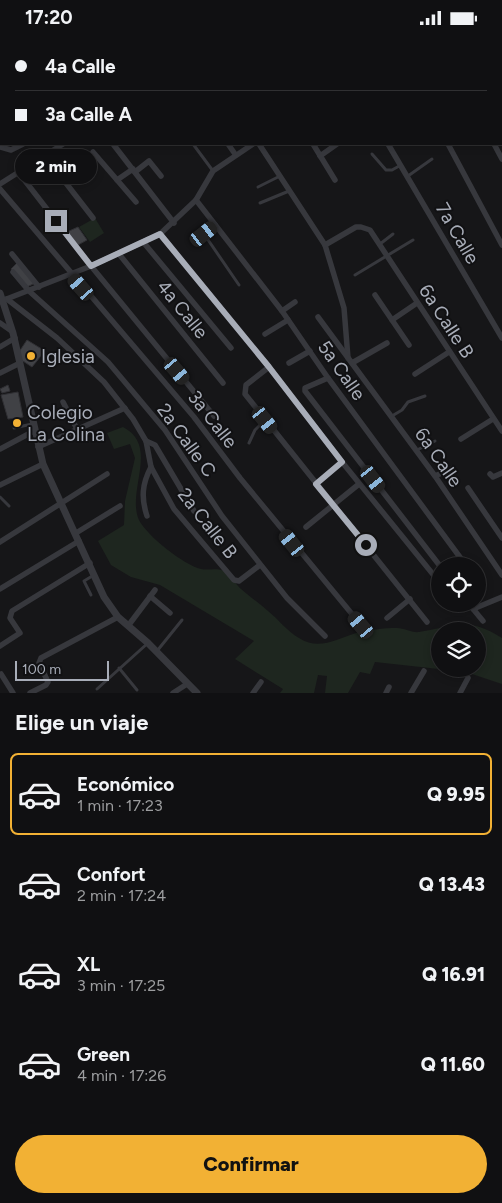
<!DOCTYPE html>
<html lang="es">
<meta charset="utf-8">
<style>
:root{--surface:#101012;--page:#19191b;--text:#f1f3f6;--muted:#9c9d9f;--line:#303032;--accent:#f2b134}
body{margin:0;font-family:Figtree,sans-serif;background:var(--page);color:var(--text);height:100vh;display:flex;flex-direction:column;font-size:19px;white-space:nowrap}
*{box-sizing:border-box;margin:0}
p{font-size:16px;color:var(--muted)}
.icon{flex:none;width:28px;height:28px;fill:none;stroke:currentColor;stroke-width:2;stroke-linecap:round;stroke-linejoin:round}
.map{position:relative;height:658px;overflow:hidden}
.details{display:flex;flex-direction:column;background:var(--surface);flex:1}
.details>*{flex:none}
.top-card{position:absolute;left:0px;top:0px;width:502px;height:110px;box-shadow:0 2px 8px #0003,0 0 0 1px var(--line);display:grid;align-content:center;height:110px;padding:0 15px;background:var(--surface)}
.tools{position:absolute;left:431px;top:522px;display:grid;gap:10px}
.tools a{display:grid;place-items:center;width:55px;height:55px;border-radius:50%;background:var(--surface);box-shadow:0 2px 8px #0003,0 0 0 1px var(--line);font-size:25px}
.scale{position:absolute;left:15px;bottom:12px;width:94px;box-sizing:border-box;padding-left:5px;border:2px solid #a8adb8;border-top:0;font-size:14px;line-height:18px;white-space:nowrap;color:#a8adb8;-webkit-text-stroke:4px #111113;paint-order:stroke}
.end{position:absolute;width:22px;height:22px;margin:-11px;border:6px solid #a8adb8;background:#111;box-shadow:0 0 0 2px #111}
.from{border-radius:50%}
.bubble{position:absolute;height:35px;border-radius:18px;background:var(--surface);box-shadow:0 2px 8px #0003,0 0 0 1px var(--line);font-size:16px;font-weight:800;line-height:35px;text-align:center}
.car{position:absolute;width:15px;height:30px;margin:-15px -8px;border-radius:6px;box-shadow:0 0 4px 1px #0007;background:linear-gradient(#222 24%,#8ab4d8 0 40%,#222 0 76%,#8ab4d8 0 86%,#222 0)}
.top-card b{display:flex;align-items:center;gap:18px;height:48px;font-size:19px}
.top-card b+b{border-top:1px solid var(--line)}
.top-card i{width:12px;height:12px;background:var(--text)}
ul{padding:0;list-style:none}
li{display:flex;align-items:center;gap:15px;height:82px;margin:0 10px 8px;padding:0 5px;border:2px solid transparent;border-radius:8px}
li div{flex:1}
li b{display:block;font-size:19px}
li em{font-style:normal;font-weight:800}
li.current{border-color:var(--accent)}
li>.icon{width:45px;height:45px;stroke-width:1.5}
h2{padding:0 15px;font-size:22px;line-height:60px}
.primary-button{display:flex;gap:10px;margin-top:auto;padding:10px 15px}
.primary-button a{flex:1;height:58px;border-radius:30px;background:var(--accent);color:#111;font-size:20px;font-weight:800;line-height:58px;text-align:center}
.status{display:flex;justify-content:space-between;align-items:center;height:35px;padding:0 25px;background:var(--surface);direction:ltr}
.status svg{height:14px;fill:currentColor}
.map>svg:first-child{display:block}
</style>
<div class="status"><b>17:20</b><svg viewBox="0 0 49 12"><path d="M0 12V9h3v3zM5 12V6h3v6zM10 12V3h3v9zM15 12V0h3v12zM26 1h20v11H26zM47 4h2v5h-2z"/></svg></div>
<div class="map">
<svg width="502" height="658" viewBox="0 0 502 658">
<rect width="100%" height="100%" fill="#161618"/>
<g fill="#1e261f" fill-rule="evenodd">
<path d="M95,183L104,198L90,207L79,192Z"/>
<path d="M123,392C160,411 126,456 139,485C147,501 184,530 201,534C209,536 217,532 226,537C232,541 236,550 241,554C250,562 259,568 268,576C278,584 287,596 299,603C319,616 336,604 356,598C368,595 384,593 397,593C404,593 412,598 419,597C456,591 467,581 502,603V649L466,637L375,627L370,639L360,637L348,658H325L327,641L318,640L314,658H280L283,654L235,624L254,606L160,550L131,542L111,530L98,506L124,490L125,466L135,423L130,409L114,414L107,398ZM440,596H478V634H440Z"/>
</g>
<g fill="#404145" stroke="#303034">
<path d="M33,132L38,141L32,144L26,136Z"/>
<path d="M78,192L87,205L78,210L67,197Z"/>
<path d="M18,227L35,248L27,252L11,234Z"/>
<path d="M27,305L45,316L32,332L20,324L19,317Z"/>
<path d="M8,350L10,356L2,358L0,354Z"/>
<path d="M18,357L23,382L8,384L1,360Z"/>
</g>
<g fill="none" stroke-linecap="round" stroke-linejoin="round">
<g stroke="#37383d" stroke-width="3">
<path d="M307,0L308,1"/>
<path d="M278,1L280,0"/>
<path d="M193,109L213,136"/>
<path d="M372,119L386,135H392L401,130"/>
<path d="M408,141L432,124"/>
<path d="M258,152L280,141"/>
<path d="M260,168L289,156"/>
<path d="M216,189L204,199L239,250"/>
<path d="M380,209L393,199"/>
<path d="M355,240L413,205"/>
<path d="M392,381L402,375L408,367L425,361"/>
<path d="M14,393L32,389"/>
<path d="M249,408L255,395L265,385"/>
<path d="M417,415L435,406"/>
<path d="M0,462L9,471"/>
<path d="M91,560L84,546L94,540"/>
<path d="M157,616L182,585"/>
<path d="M119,633L137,655"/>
<path d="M97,654L148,608"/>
</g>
<g stroke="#37383d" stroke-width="5.5">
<path d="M35,0V1"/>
<path d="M78,0L79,1"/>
<path d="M123,0L124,1"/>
<path d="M172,0L173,1"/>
<path d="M223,0L224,1"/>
<path d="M325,0V1"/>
<path d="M365,0L366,1"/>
<path d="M439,0V1"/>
<path d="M463,0V1"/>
<path d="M238,1L240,0"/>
<path d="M392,1L395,0"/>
<path d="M501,77L502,78"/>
<path d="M0,78L1,75"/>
<path d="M113,109L174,188"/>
<path d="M228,109L235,119"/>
<path d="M259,109L325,210L344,273L348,323"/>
<path d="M313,109L335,145"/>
<path d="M388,109L502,303"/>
<path d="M448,109L502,210"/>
<path d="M494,109L502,124"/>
<path d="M0,112L11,115L23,109"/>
<path d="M93,117L136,167"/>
<path d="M45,121L93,183"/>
<path d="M320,121L337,109"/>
<path d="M135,137L149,126L161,141"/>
<path d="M19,138L91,231L214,381"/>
<path d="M117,145L133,134"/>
<path d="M0,149L63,109"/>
<path d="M0,154L194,382L240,443L361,590"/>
<path d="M196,165L282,276L328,343L462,525"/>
<path d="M160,199L269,332L342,427L440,548"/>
<path d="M144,208L231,313"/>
<path d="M325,210L356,192H361L370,195L502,396"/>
<path d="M12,219L39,252"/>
<path d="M119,219L223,348"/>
<path d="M13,237L29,256L108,327L165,395L222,481L287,563L325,601"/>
<path d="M375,260L392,285"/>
<path d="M7,264L57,303L104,347L133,384L146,406L151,432L174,474L234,545L239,546L260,530"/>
<path d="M4,265L91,231L160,199L196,165L213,136L253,109"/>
<path d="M282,276L295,267"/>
<path d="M318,282L435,441L502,540"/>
<path d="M0,288L13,297"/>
<path d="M265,299L288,285"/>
<path d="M409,310L392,285L417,268"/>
<path d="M0,312L15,303"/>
<path d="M289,328L310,316"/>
<path d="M352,328L387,308"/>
<path d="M269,332L246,350L245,359L427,587"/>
<path d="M0,338L20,328"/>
<path d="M415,339L449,317"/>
<path d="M328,343L305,353V356L440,531"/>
<path d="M63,367L77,394"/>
<path d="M461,404L493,384"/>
<path d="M146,406L155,410L194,476"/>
<path d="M38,412L125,373"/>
<path d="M0,414L34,396"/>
<path d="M490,439L493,442L502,438"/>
<path d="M435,441L453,433"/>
<path d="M316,449L342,427"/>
<path d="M0,450L43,429"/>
<path d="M468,453L502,503"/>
<path d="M147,481C141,463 142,449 151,432"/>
<path d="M306,492L359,449"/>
<path d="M76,498L120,471"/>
<path d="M0,507L107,439"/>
<path d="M0,554L79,506"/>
<path d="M150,561L170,578"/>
<path d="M469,569L483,586"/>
<path d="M473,574L502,562"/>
<path d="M387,583L410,564"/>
<path d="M128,591L155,555"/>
<path d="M0,611L20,598L10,583L12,576L90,528"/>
<path d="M1,639L13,658"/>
<path d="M30,658L46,650L48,647L39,628L41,623L118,582"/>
<path d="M173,658L187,649"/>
<path d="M253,658L261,647"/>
<path d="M386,658L389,652"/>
<path d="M411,658L424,636"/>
<path d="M460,658L468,643"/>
</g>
<path stroke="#37383d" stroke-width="7" d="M0,258L13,298L43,429L104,562L118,582L148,608L197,658"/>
</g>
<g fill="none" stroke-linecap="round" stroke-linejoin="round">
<path stroke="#a8adb8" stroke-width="6" d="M56,186L91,231L160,199L269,332L342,427L316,449L366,510"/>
</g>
<g fill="#f2b134" stroke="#111113" stroke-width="2">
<circle cx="31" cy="321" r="5"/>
<circle cx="17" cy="388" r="5"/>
</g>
<g text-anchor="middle" stroke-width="4" stroke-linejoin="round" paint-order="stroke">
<g font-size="19" fill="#a8adb8" stroke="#111113">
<text transform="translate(458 198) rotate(60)" y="7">7a Calle</text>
<text transform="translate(183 274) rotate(51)" y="7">4a Calle</text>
<text transform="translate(447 286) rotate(57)" y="7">6a Calle B</text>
<text transform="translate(342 335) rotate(55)" y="7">5a Calle</text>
<text transform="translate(213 384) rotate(52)" y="7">3a Calle</text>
<text transform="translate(187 405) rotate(54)" y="7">2a Calle C</text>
<text transform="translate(439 422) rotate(55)" y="7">6a Calle</text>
<text transform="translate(208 488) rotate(52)" y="7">2a Calle B</text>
</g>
<g font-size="19" fill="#a8adb8" stroke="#111113" text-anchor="start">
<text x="41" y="328">Iglesia</text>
<text x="27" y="384">Colegio<tspan x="27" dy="22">La Colina</tspan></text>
</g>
</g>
</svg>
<div class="tools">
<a><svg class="icon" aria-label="locate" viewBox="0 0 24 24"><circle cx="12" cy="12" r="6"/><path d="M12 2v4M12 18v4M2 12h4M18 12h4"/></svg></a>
<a><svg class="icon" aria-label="layers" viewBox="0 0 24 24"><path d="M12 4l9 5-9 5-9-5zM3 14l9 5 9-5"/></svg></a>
</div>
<div class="scale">100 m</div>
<i class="end from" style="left:366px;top:510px"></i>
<i class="end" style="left:56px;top:186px"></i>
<div class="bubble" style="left:15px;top:114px;width:82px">2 min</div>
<i class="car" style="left:204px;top:199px;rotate:52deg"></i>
<i class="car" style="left:81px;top:252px;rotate:319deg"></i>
<i class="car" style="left:177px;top:336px;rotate:140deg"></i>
<i class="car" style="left:265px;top:385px;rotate:141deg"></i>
<i class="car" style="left:373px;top:444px;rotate:142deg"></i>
<i class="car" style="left:292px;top:508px;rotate:321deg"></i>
<i class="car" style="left:361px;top:590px;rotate:320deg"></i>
<div class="top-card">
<b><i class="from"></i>4a Calle</b>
<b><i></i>3a Calle A</b>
</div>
</div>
<section class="details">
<h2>Elige un viaje</h2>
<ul>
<li class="current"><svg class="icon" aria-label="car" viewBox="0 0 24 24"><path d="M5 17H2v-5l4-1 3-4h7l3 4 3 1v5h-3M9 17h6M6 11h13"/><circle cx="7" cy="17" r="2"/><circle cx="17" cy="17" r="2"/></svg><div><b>Económico</b><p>1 min · 17:23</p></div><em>Q 9.95</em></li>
<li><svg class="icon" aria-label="car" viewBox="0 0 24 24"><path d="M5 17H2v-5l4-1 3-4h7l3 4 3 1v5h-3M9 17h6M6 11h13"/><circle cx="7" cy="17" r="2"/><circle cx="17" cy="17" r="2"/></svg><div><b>Confort</b><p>2 min · 17:24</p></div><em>Q 13.43</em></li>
<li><svg class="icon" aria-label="car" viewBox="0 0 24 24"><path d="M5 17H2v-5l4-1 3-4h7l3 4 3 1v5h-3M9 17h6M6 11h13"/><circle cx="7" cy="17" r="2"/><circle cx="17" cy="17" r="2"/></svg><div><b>XL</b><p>3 min · 17:25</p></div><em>Q 16.91</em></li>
<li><svg class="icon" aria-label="car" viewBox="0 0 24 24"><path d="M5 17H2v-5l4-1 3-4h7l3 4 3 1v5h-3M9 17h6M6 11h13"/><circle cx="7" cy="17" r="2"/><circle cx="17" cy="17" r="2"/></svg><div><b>Green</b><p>4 min · 17:26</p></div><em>Q 11.60</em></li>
</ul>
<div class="primary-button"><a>Confirmar</a></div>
</section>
